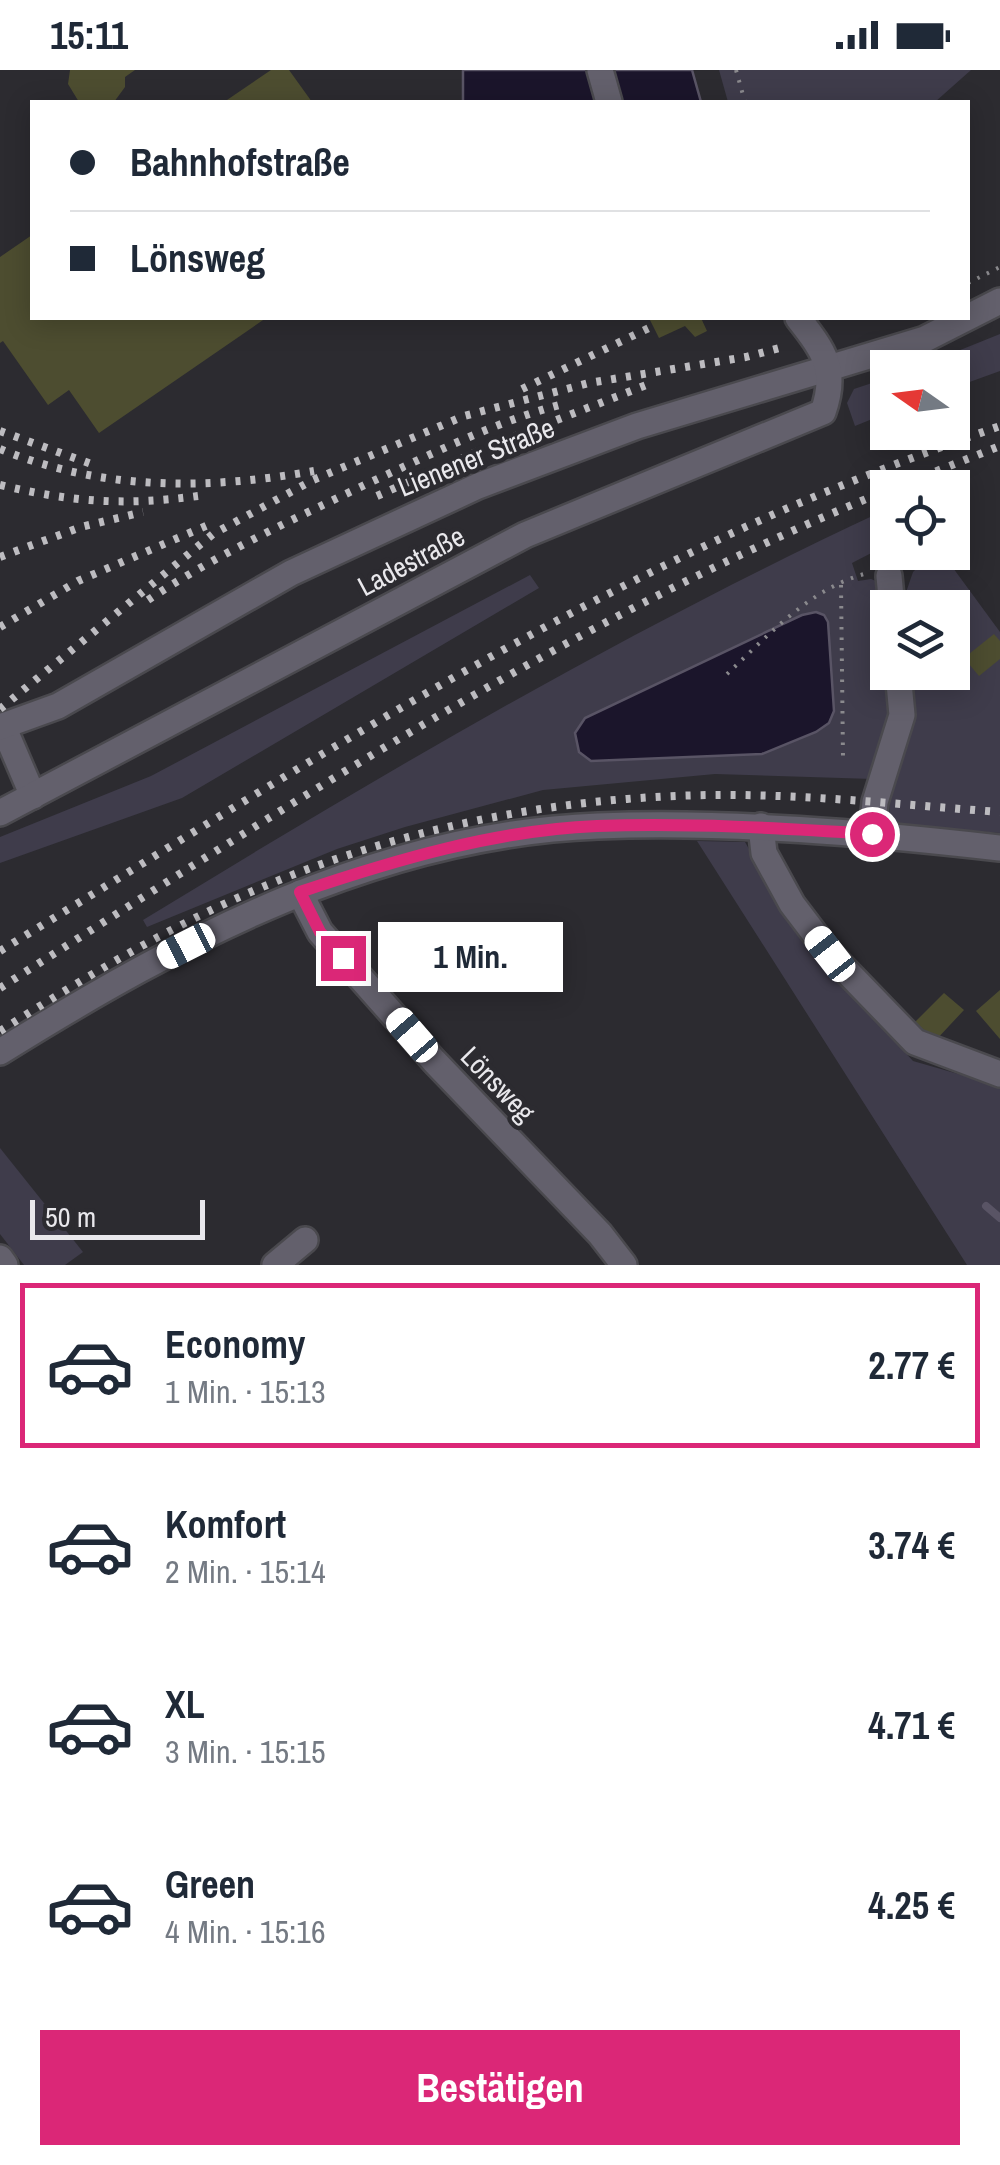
<!DOCTYPE html>
<html lang="de">
<meta charset="utf-8">
<style>
:root{--surface:#fff;--page:#f2f2f3;--text:#1f2937;--muted:#747a83;--line:#e0e1e3;--accent:#db2777}
body{margin:0;font-family:"Archivo Narrow",sans-serif;background:var(--page);color:var(--text);height:100vh;display:flex;flex-direction:column;font-size:38px;white-space:nowrap}
*{box-sizing:border-box;margin:0}
p{font-size:32px;color:var(--muted)}
.icon{flex:none;width:55px;height:55px;fill:none;stroke:currentColor;stroke-width:2;stroke-linecap:round;stroke-linejoin:round}
.map{position:relative;height:1195px;overflow:hidden}
.drawer{display:flex;flex-direction:column;background:var(--surface);flex:1}
.drawer>*{flex:none}
.banner{position:absolute;left:30px;top:30px;width:940px;height:220px;border-radius:0px;box-shadow:0 5px 25px #0003;display:grid;align-content:center;height:220px;padding:0 40px;background:var(--surface)}
.needle{width:65px;rotate:284deg}
.controls{position:absolute;left:870px;top:280px;display:grid;gap:20px}
.controls a{display:grid;place-items:center;width:100px;height:100px;border-radius:0px;background:var(--surface);box-shadow:0 5px 25px #0003;font-size:50px}
.scale{position:absolute;left:30px;bottom:25px;width:175px;box-sizing:border-box;padding-left:10px;border:5px solid #e9e8ec;border-top:0;font-size:28px;line-height:35px;white-space:nowrap;color:#e9e8ec;-webkit-text-stroke:8px #2c2b30;paint-order:stroke}
.end{position:absolute;width:45px;height:45px;margin:-22px;border:12px solid #db2777;background:#fff;box-shadow:0 0 0 5px #fff}
.from{border-radius:50%}
.bubble{position:absolute;height:70px;border-radius:0px;background:var(--surface);box-shadow:0 5px 25px #0003;font-size:32px;font-weight:800;line-height:70px;text-align:center}
.car{position:absolute;width:30px;height:60px;margin:-30px -15px;border-radius:12px;box-shadow:0 0 8px 2px #0007;background:linear-gradient(#fff 24%,#345 0 40%,#fff 0 76%,#345 0 86%,#fff 0)}
.banner b{display:flex;align-items:center;gap:35px;height:95px;font-size:38px}
.banner b+b{border-top:2px solid var(--line)}
.banner i{width:25px;height:25px;background:var(--text)}
ul{padding:18px 0 0;list-style:none}
li{display:flex;align-items:center;gap:30px;height:165px;margin:0 20px 15px;padding:0 20px;border:5px solid transparent;border-radius:0px}
li div{flex:1}
li b{display:block;font-size:38px}
li em{font-style:normal;font-weight:800}
li.on{border-color:var(--accent)}
li>.icon{width:90px;height:90px;stroke-width:1.5}
.primary-button{display:flex;gap:20px;margin-top:auto;padding:20px 40px}
.primary-button a{flex:1;height:115px;border-radius:0px;background:var(--accent);color:#fff;font-size:40px;font-weight:800;line-height:115px;text-align:center}
.status{display:flex;justify-content:space-between;align-items:center;height:70px;padding:0 50px;background:var(--surface);direction:ltr}
.status svg{height:28px;fill:currentColor}
.map>svg:first-child{display:block}
</style>
<div class="status"><b>15:11</b><svg viewBox="0 0 49 12"><path d="M0 12V9h3v3zM5 12V6h3v6zM10 12V3h3v9zM15 12V0h3v12zM26 1h20v11H26zM47 4h2v5h-2z"/></svg></div>
<div class="map">
<svg width="1000" height="1195" viewBox="0 0 1000 1195">
<rect width="100%" height="100%" fill="#2c2b30"/>
<g fill="#3f3c4b">
<path d="M719,0H971L935,32H728Z"/>
<path d="M1000,264V301L953,318L952,298L918,297Z"/>
<path d="M887,308V343L855,356L847,333L854,319Z"/>
<path d="M883,441L887,466L883,477L852,493L858,511L871,509L883,514L892,646L873,709L715,704L543,720L405,757L337,779L147,857L143,850C385,702 625,561 883,441Z"/>
<path d="M945,487L1000,562V763L890,754L889,725L908,603L952,602V538L901,537L913,502L927,488Z"/>
<path d="M530,505L539,518L182,728L0,793V767L151,706Z"/>
<path d="M697,771L745,772L784,841L823,894L913,991L1000,1016V1195H967Z"/>
<path d="M0,1078L83,1182L65,1195H24L0,1164Z"/>
</g>
<g fill="#1b152b" stroke="#595465" stroke-width="2.5">
<path d="M463,0H591L600,32H463Z"/>
<path d="M610,0H692L701,32H618Z"/>
<path d="M816,542L824,545L828,552L834,641L829,653L816,662L762,684L591,691L579,682L575,663L585,648L802,545Z"/>
</g>
<g fill="none" stroke-linecap="round" stroke-linejoin="round">
<path stroke="#595465" stroke-width="8" d="M986,1136L1000,1148"/>
</g>
<g fill="#4d4d30">
<path d="M70,0H135L125,7V17L114,32H79L68,14Z"/>
<path d="M271,0H289L312,32H224Z"/>
<path d="M32,165V248H266L99,363L69,320L48,335L3,271L0,273V187Z"/>
<path d="M649,248H701L707,261L695,267L685,256L659,268Z"/>
<path d="M994,564L1000,571V589L979,606L964,588Z"/>
<path d="M1000,920V969L976,941Z"/>
<path d="M944,923L964,940L935,971L915,952Z"/>
</g>
<g fill="none" stroke-linecap="round" stroke-linejoin="round">
<g stroke="#4a494e" stroke-width="30">
<g id="minor">
<path d="M600,0L609,32"/>
<path d="M889,506L892,538"/>
<path d="M3,656L33,726"/>
<path d="M0,657L58,636L291,503L478,416L637,356L925,269L1000,231"/>
<path d="M0,743L525,465L823,342C838,300 824,281 798,248"/>
<path d="M761,756L764,783L792,834L830,884L915,972L1000,1004"/>
<path d="M872,764L875,732L902,645L898,602"/>
<path d="M300,823L320,862L434,991L600,1164L624,1195"/>
<path d="M0,982C181,869 379,764 598,756C733,751 866,763 1000,778"/>
<path d="M0,1188L5,1195"/>
<path d="M275,1195L305,1170"/>
</g>
</g>
<g stroke="#8a898d" stroke-width="4" stroke-dasharray="2.5 8" stroke-linecap="butt">
<path d="M736,0L745,32"/>
<path d="M968,213L1000,197"/>
<path d="M841,515L843,688"/>
<path d="M727,604C768,566 811,517 868,503"/>
</g>
<use href="#minor" stroke="#63606c" stroke-width="25"/>
<g stroke="#bdbcc0" stroke-width="8" stroke-dasharray="5 10" stroke-linecap="butt">
<path d="M522,319L653,256"/>
<path d="M0,361L94,395"/>
<path d="M0,379C103,421 206,420 314,401"/>
<path d="M0,415C72,432 124,436 198,426"/>
<path d="M894,418L1000,376"/>
<path d="M377,426L490,376L654,312"/>
<path d="M0,487L81,457L143,442"/>
<path d="M148,530C219,483 296,448 373,411C436,382 499,350 567,333"/>
<path d="M0,557L78,511L215,452"/>
<path d="M0,639L213,464L313,410L464,346L589,313L746,287L787,276"/>
<path d="M0,881C254,726 507,562 781,441C852,410 926,382 1000,356"/>
<path d="M0,918C287,736 572,548 888,420"/>
<path d="M0,961C62,922 125,883 191,850C351,769 532,727 712,725C808,724 904,735 1000,742"/>
</g>
</g>
<g fill="none" stroke-linecap="round" stroke-linejoin="round">
<path stroke="#db2777" stroke-width="12" d="M343,888L320,862L300,822C395,790 496,760 597,756C689,753 781,758 872,764"/>
</g>
<g text-anchor="middle" stroke-width="9" stroke-linejoin="round" paint-order="stroke">
<g font-size="28" fill="#e9e8ec" stroke="#2c2b30">
<text transform="translate(476 387) rotate(-22)" y="10">Lienener Straße</text>
<text transform="translate(411 491) rotate(-28)" y="10">Ladestraße</text>
<text transform="translate(498 1014) rotate(46)" y="10">Lönsweg</text>
</g>
</g>
</svg>
<div class="controls">
<a><svg class="needle" viewBox="-14 -14 28 28"><path d="M0-13l5 13h-10z" fill="#e53935"/><path d="M0 13l5-13h-10z" fill="#747a83"/></svg></a>
<a><svg class="icon" aria-label="locate" viewBox="0 0 24 24"><circle cx="12" cy="12" r="6"/><path d="M12 2v4M12 18v4M2 12h4M18 12h4"/></svg></a>
<a><svg class="icon" aria-label="layers" viewBox="0 0 24 24"><path d="M12 4l9 5-9 5-9-5zM3 14l9 5 9-5"/></svg></a>
</div>
<div class="scale">50 m</div>
<i class="end from" style="left:872px;top:764px"></i>
<i class="end" style="left:343px;top:888px"></i>
<div class="bubble" style="left:378px;top:852px;width:185px">1 Min.</div>
<i class="car" style="left:186px;top:876px;rotate:243deg"></i>
<i class="car" style="left:830px;top:884px;rotate:322deg"></i>
<i class="car" style="left:412px;top:965px;rotate:319deg"></i>
<div class="banner">
<b><i class="from"></i>Bahnhofstraße</b>
<b><i></i>Lönsweg</b>
</div>
</div>
<section class="drawer">
<ul>
<li class="on"><svg class="icon" aria-label="car" viewBox="0 0 24 24"><path d="M5 17H2v-5l4-1 3-4h7l3 4 3 1v5h-3M9 17h6M6 11h13"/><circle cx="7" cy="17" r="2"/><circle cx="17" cy="17" r="2"/></svg><div><b>Economy</b><p>1 Min. · 15:13</p></div><em>2.77 €</em></li>
<li><svg class="icon" aria-label="car" viewBox="0 0 24 24"><path d="M5 17H2v-5l4-1 3-4h7l3 4 3 1v5h-3M9 17h6M6 11h13"/><circle cx="7" cy="17" r="2"/><circle cx="17" cy="17" r="2"/></svg><div><b>Komfort</b><p>2 Min. · 15:14</p></div><em>3.74 €</em></li>
<li><svg class="icon" aria-label="car" viewBox="0 0 24 24"><path d="M5 17H2v-5l4-1 3-4h7l3 4 3 1v5h-3M9 17h6M6 11h13"/><circle cx="7" cy="17" r="2"/><circle cx="17" cy="17" r="2"/></svg><div><b>XL</b><p>3 Min. · 15:15</p></div><em>4.71 €</em></li>
<li><svg class="icon" aria-label="car" viewBox="0 0 24 24"><path d="M5 17H2v-5l4-1 3-4h7l3 4 3 1v5h-3M9 17h6M6 11h13"/><circle cx="7" cy="17" r="2"/><circle cx="17" cy="17" r="2"/></svg><div><b>Green</b><p>4 Min. · 15:16</p></div><em>4.25 €</em></li>
</ul>
<div class="primary-button"><a>Bestätigen</a></div>
</section>
